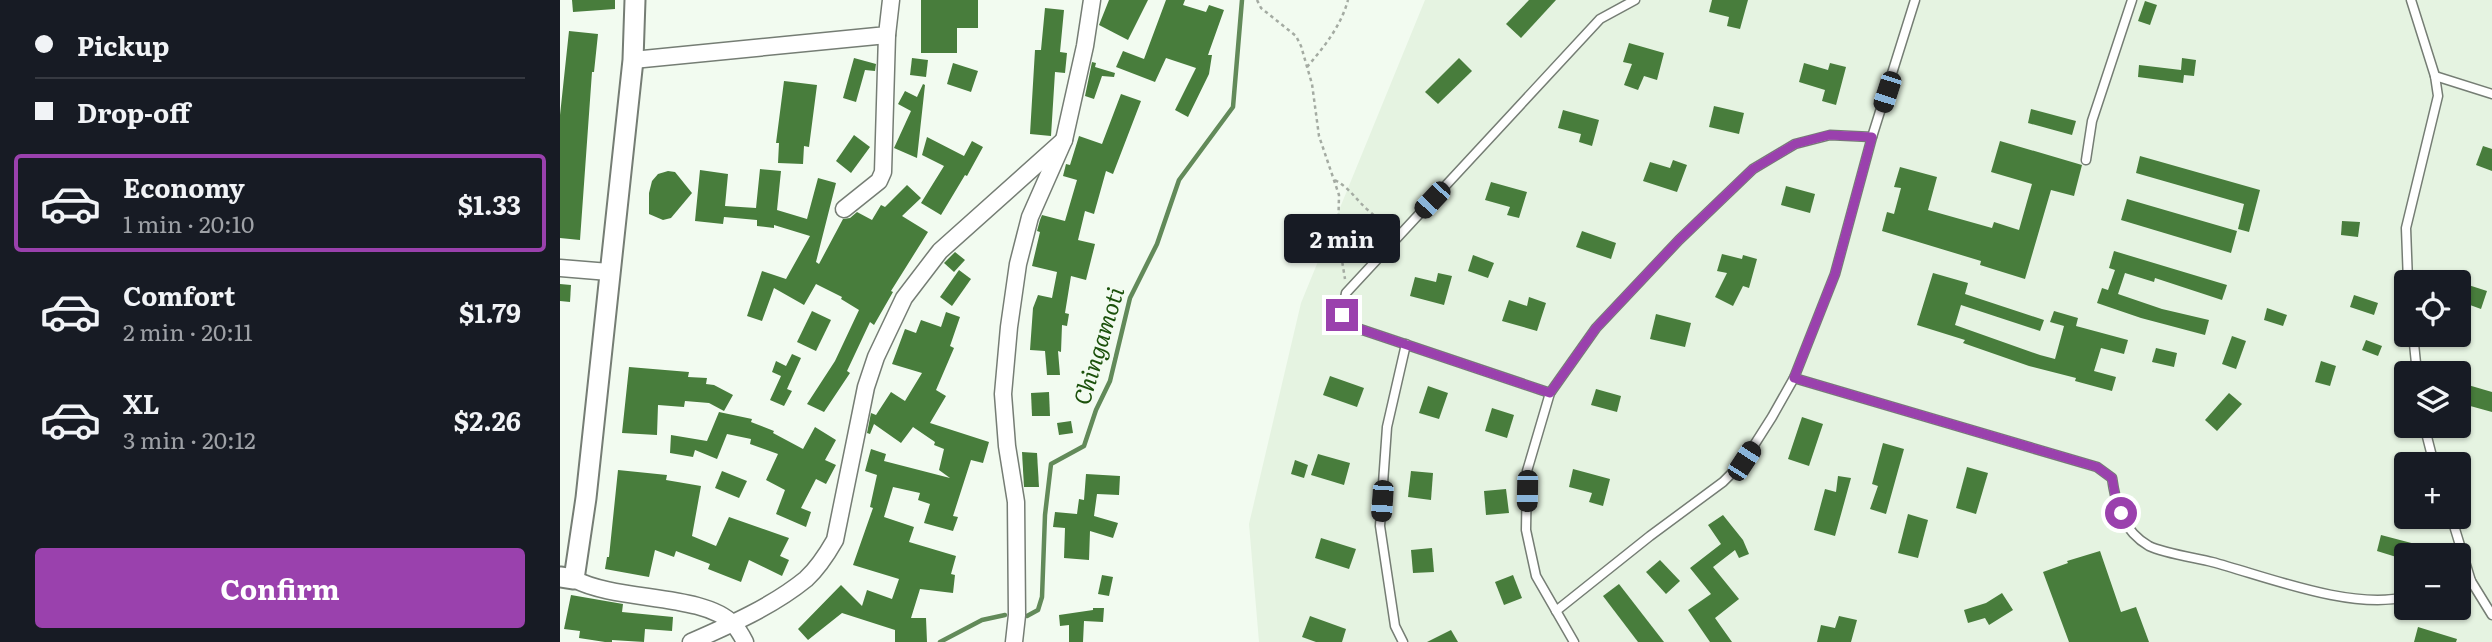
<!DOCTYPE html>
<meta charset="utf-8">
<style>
:root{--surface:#171b24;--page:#242831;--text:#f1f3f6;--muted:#9ea1a6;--line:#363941;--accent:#9a41ad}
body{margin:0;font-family:Literata,serif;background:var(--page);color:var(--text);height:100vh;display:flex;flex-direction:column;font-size:26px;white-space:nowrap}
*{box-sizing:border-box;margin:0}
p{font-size:23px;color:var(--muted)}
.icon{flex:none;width:38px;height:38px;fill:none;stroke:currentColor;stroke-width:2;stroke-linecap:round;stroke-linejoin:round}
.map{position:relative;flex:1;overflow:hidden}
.drawer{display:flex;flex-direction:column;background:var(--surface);width:560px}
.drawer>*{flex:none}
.banner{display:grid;align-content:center;height:154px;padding:0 35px;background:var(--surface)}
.fabs{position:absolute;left:1834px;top:270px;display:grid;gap:14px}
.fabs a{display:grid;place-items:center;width:77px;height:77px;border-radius:7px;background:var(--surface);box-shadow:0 2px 5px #0004;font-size:35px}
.end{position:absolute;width:32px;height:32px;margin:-16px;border:9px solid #9a41ad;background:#fff;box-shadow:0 0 0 4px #fff}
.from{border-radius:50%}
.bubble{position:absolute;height:49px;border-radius:7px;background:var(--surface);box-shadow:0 2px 5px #0004;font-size:23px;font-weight:700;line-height:49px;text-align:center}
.car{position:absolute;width:21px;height:42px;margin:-21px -10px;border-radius:9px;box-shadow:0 0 5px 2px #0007;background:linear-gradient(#222 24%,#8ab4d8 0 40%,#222 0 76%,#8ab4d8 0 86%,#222 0)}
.banner b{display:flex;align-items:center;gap:24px;height:66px;font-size:26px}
.banner b+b{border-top:2px solid var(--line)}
.banner i{width:18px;height:18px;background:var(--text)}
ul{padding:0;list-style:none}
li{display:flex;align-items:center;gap:21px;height:98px;margin:0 14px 10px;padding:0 21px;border:4px solid transparent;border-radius:7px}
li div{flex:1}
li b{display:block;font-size:26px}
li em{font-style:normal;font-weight:700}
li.current{border-color:var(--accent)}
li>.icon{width:63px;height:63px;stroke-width:1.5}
.action{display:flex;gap:14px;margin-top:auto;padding:14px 35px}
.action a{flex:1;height:80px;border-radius:7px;background:var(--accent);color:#fff;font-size:28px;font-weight:700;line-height:80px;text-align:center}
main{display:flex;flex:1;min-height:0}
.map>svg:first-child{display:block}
</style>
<main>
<section class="drawer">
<div class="banner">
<b><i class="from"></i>Pickup</b>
<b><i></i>Drop-off</b>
</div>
<ul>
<li class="current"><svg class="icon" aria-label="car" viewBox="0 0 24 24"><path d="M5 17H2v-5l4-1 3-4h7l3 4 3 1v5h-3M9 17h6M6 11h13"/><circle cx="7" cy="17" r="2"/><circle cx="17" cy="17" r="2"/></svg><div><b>Economy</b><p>1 min · 20:10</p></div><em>$1.33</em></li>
<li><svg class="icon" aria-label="car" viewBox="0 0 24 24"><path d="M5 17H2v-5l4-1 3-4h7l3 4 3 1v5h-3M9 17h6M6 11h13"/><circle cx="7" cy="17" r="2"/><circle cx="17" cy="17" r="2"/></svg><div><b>Comfort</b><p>2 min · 20:11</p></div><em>$1.79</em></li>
<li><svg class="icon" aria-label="car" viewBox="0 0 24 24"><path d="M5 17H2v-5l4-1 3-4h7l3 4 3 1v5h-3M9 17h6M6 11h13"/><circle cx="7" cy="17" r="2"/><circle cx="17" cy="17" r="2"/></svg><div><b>XL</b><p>3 min · 20:12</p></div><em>$2.26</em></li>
</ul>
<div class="action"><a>Confirm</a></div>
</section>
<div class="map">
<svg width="1932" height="642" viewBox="0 0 1932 642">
<rect width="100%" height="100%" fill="#f2fbf0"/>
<path fill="#e5f3e1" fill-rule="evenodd" d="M865,0H1932V642H699L689,524L741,303ZM1846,282H1899V334H1846ZM1846,373H1899V425H1846ZM1846,464H1899V516H1846ZM1846,555H1899V607H1846Z"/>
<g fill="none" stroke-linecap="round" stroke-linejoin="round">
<g stroke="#628a59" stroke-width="4.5">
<path d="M467,616L478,610L482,597L485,515L491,464L524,446L536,410L550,381L570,298L597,244L619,180L673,107L682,0"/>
<path d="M380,642L422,620L445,615"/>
</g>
</g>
<g fill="#487d3c">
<path d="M12,0H55V9L13,12Z"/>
<path d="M361,0H418V28H397V53H361Z"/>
<path d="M549,0H588L568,40L539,25Z"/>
<path d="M606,0H625L623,5L646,12L649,5L664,10L648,55H652L649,74L628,117L615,110L636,68L606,58L595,82L556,67L563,51L584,59Z"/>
<path d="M969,0H996L961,38L946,24Z"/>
<path d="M1152,0H1188L1180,29L1167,26L1169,17L1149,12Z"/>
<path d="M1585,1L1597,5L1590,25L1578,21Z"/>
<path d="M485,8L504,10L500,52L507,53L505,73L495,72L491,136L470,134L475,50H481Z"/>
<path d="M9,31L38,34L34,72H32L20,240L0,238V115Z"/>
<path d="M1069,43L1104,53L1097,80L1084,76L1078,90L1064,85L1072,64L1063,62Z"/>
<path d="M294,58L316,64L315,71L305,70L296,102L283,98Z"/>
<path d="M352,58L368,60L366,77L350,75Z"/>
<path d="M899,58L912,71L878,104L865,92Z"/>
<path d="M1622,58L1636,60L1634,76L1624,75L1623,83L1578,77L1579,65L1621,70Z"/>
<path d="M532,62L536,63L535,67L555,73L554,77L542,76L534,99L525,96Z"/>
<path d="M393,63L418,71L411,92L387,84Z"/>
<path d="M1244,63L1268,70L1270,63L1286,67L1276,105L1262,101L1265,90L1239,82Z"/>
<path d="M224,81L257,85L249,147L244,146L243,164L218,163L219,143H216Z"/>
<path d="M363,84L365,85L357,158L334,148L351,111L338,104L345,91L357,97Z"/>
<path d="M561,94L581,101L553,174L546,171L534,214L525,211L518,240L535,244L526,280L511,276L505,313L509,314L507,326L502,325L501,352L498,351L500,375H487L485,351L470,350L473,308L478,295L492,298L497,272L472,266L480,232L477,231L480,220L482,215L505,221L517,180L503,176L506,164L510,165L519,136L542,144Z"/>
<path d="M1154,106L1184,113L1179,134L1149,127Z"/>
<path d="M1471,109L1516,121L1512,135L1468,123Z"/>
<path d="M1003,110L1039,120L1032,146L1019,142L1021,134L998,128Z"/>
<path d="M294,135L310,147L291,173L276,161Z"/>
<path d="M367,137L404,156L412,141L423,147L407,176L405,175L381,215L361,203L384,166L362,155Z"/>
<path d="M1440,141L1522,165L1514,196L1491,190L1465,279L1420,265L1421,261L1322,231L1327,212L1334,214L1341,188L1334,187L1340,167L1377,177L1368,210L1432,228L1434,222L1459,230L1472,184L1431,172Z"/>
<path d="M1923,146L1932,149V171L1916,165Z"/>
<path d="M1580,156L1700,190L1689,232L1678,229L1684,204L1576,173Z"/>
<path d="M1113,160L1127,165L1117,192L1083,181L1090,162L1110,168Z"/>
<path d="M200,169L221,171L217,210L247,219L258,178L276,183L256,262L259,264L283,219L290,218L297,212L312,220L321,205L325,207L347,185L361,198L342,216L368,232L331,291L333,292L314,325L310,322L287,371L290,373L264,412L247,404L275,361L299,310L281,299L282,297L256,284L244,305L214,288L202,321L187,316L202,271L226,279L250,236L214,225V228L197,226V220L164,217L163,224L135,221L140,170L168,174L165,206L196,208Z"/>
<path d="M108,171L115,172L132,193L111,218L103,220L89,214V193L92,181L98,174Z"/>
<path d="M931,182L967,192L959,218L947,215L950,207L925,200Z"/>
<path d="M1226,186L1255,194L1250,213L1221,205Z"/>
<path d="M1567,199L1677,231L1671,253L1561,220Z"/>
<path d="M1782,221L1800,222L1798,237L1781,235Z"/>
<path d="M1022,231L1056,243L1051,259L1016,247Z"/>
<path d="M1554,251L1667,285L1662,300L1595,278L1594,282L1565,273L1558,294L1602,309L1649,320L1645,335L1581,318L1537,303L1542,288L1548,290L1555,270L1549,268Z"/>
<path d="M395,252L405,260L394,272L384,263Z"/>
<path d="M1162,254L1182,259L1183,255L1197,259L1189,288L1183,286L1173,306L1155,297L1167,273L1157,271Z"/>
<path d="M913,255L934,263L928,278L908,271Z"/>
<path d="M399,270L411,279L392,306L380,297Z"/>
<path d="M878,273L892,276L884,305L850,296L855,277L876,282Z"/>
<path d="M1373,273L1408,283L1405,294L1484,320L1480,331L1401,305L1395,325L1480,355L1495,359L1504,326L1490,322L1494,311L1518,318L1516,326L1568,340L1564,354L1541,348L1534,371L1556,377L1552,391L1515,381L1516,378L1469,366L1403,343L1405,340L1357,325Z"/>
<path d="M1899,282L1927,291L1921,309L1899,301Z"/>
<path d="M0,284L11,285L10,302L0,301Z"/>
<path d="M1794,295L1818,303L1814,315L1790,307Z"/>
<path d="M969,297L986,303L977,331L942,321L949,300L967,306Z"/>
<path d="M1707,308L1727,315L1723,326L1704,320Z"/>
<path d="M252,311L271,320L256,351L237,342Z"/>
<path d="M386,312L400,317L390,346L394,348L376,390L386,396L370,423L429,442L423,463L411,460L393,516L398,517L393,531L364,523L370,504L358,500L360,493L333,487L324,517L354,527L349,542L396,556L391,574L395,575L393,593L360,589L351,618H366L367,642H335V630L282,613L248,640L238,629L281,585L302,606L307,590L332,599L339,579L293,565L313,508L310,507L317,475L305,471L311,449L326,454L324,461L390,478L379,470L384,449L374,445L375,442L353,427L341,443L314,424L310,434L307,433L311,413L316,415L331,392L345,401L362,373L332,364L345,329L356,333L361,320L381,327Z"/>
<path d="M1096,314L1131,323L1125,347L1090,339Z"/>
<path d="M1672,336L1686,341L1676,369L1662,364Z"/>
<path d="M1806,340L1822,346L1818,356L1802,350Z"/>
<path d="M1596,348L1617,353L1614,367L1592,362Z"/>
<path d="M232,354L241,358L227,389L232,391L224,406L210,400L221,376L212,372L216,361L226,366Z"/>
<path d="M1761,361L1776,366L1770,386L1755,382Z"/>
<path d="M69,367L129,372L128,377L147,378L146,384L154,385L173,395L164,411L149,403L125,401L124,407L98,405L97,435L62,433Z"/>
<path d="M770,376L804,388L797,407L763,395Z"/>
<path d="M1908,385L1932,392V412L1903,404Z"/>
<path d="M868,386L888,393L879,419L859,413Z"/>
<path d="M1036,389L1061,396L1057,412L1031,405Z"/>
<path d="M489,392L490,416H472L471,393Z"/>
<path d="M1669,393L1682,404L1657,431L1645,420Z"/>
<path d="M932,408L954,415L947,438L925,431Z"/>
<path d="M159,412L192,419L191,422L214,431L213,433L243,449L255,427L276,440L265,460L276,465L266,484L256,479L241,508L251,512L246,527L216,514L225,490L206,480L218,454L190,444L191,439L167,434L157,459L135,450L133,457L110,453L111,435L147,441Z"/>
<path d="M1242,417L1263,424L1249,466L1228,459Z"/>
<path d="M511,421L513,433L499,435L497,423Z"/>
<path d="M1323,443L1344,449L1326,514L1310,509L1318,486L1312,484Z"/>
<path d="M462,452L477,453L479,487H464Z"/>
<path d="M758,454L790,463L784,485L751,475Z"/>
<path d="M735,460L748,465L744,478L731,474Z"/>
<path d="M1407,467L1428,473L1416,514L1396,508Z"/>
<path d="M1013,469L1050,479L1043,506L1029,502L1032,493L1009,487Z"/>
<path d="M58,470L107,475L106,480L141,486L132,536L156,546L169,517L229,538L220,556L229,560L222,576L189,560L181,582L148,569L150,564L116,551L114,557L95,550L89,577L45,569L47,557H49Z"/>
<path d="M162,471L187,481L179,498L155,488Z"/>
<path d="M851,471L873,473L871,500L848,497Z"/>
<path d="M526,474L560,476L559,495L537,494L534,516L558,523L553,538L530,531L529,560L504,558L505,528L493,527L495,512L517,514L519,499L524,500Z"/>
<path d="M1278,476L1291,478L1275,536L1254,530L1265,489L1276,492Z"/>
<path d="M946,489L949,513L926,515L924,491Z"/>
<path d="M1348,514L1368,520L1358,558L1338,553Z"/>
<path d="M1163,515L1183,540L1189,554L1179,558L1175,550L1153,567L1179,599L1155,618L1172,642H1150L1128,610L1151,594L1130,568L1161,544L1148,525Z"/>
<path d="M1821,535L1859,545L1856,555H1846V560L1817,551Z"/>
<path d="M761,538L796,549L789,569L755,558Z"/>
<path d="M872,548L874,572L853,573L851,550Z"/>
<path d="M1540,551L1561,612L1576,607L1589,642H1509L1483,572L1508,563L1507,561Z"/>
<path d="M1100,560L1120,581L1106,594L1086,572Z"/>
<path d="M542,575L553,577L549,596L538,594Z"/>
<path d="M953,575L962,598L944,605L935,582Z"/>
<path d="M1059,584L1104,642H1078L1043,596Z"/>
<path d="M1442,593L1453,610L1429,625L1425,618L1408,623L1404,610L1426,603Z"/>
<path d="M11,595L63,604L62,612L113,617L112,631L85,629L84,642L52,640V642H45L19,638L20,631L4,629Z"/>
<path d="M533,608H544L543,622L524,621L523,642H509V625L500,626L499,615L533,610Z"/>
<path d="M750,616L786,629L782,642H756L742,637Z"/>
<path d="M1279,616L1297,620L1291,642H1257L1261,625L1275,628Z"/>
<path d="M1858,627L1897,639L1896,642H1854Z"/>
<path d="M891,630L898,642H867Z"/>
</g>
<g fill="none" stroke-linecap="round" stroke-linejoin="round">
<g stroke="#757d74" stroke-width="11">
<g id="service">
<path d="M1875,76L1932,94"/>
<path d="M1526,160L1532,121L1572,0"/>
<path d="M1848,282L1846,228L1878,96L1875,76L1851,0"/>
<path d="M1853,334L1857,373"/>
<path d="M1234,378L1537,467L1552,478C1556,506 1563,531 1589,546C1603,553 1636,558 1652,562C1708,577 1790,610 1846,597"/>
<path d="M990,393L785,324L782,315L786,293L1040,19L1075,0"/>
<path d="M1864,425L1874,464"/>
<path d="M1891,516L1911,581L1932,615"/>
<path d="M1899,584L1911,581"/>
<path d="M996,611L1090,536L1163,482L1184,461L1212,417L1234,378L1275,274L1312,137L1355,0"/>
<path d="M843,642L835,626L820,526L827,427L846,344"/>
<path d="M1014,642L976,576L966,530L967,471L990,393L1036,328L1119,240L1193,169L1235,144L1270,135L1312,137"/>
</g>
</g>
<g stroke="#757d74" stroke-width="19">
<g id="minor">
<path d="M73,60L327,35L331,0"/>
<path d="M284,209L319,181L323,172L327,35"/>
<path d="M0,268L49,272"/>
<path d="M14,579C57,602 143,593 173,624C178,629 182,636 185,642"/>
<path d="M131,642C170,625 213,606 246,579C258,568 267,554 275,540L306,387L316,357L344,298L380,251L504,140"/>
<path d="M454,642L457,615L456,502L447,446L443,394L449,327L458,264L470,217L504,140L525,46L532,0"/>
</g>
</g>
<g stroke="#757d74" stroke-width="23">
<path id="tertiary" d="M0,577L14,579L26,498L73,60L75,0"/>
</g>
<g stroke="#a4aba2" stroke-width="2.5" stroke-dasharray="3.5 3.5" stroke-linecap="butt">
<path d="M697,0L701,8L736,36L741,46L752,84L759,136L779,195L778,236L785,279"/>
<path d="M747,67C764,47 781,26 788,0"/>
<path d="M775,180C791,189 796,200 809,211C817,219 825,221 831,231"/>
</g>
<use href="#service" stroke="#fff" stroke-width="8"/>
<use href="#minor" stroke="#fff" stroke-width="16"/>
<use href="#tertiary" stroke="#fff" stroke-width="19"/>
</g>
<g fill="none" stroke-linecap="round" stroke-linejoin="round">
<path stroke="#9a41ad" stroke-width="9" d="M782,315L785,324L990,393L1036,328L1119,240L1193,169L1235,144L1269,135L1312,137L1275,274L1234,378L1537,467L1552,478L1556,500L1561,513"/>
</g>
<g text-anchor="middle" stroke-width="7" stroke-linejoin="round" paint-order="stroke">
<g font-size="23" font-style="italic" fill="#1b510b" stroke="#f2fbf0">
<text transform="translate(539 346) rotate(-73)" y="8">Chingamoti</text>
</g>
</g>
</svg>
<div class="fabs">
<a><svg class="icon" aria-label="locate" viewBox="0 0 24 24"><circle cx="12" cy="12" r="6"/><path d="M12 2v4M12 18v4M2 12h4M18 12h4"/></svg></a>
<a><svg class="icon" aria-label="layers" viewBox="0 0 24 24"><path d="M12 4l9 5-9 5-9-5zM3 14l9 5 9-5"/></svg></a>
<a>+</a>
<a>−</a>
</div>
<i class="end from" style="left:1561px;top:513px"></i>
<i class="end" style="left:782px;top:315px"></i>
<div class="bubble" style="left:724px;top:214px;width:116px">2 min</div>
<i class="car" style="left:1327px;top:92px;rotate:198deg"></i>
<i class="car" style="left:872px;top:200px;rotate:223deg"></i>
<i class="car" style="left:1184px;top:461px;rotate:33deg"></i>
<i class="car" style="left:967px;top:491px;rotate:181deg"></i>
<i class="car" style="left:822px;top:501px;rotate:184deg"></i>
</div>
</main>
